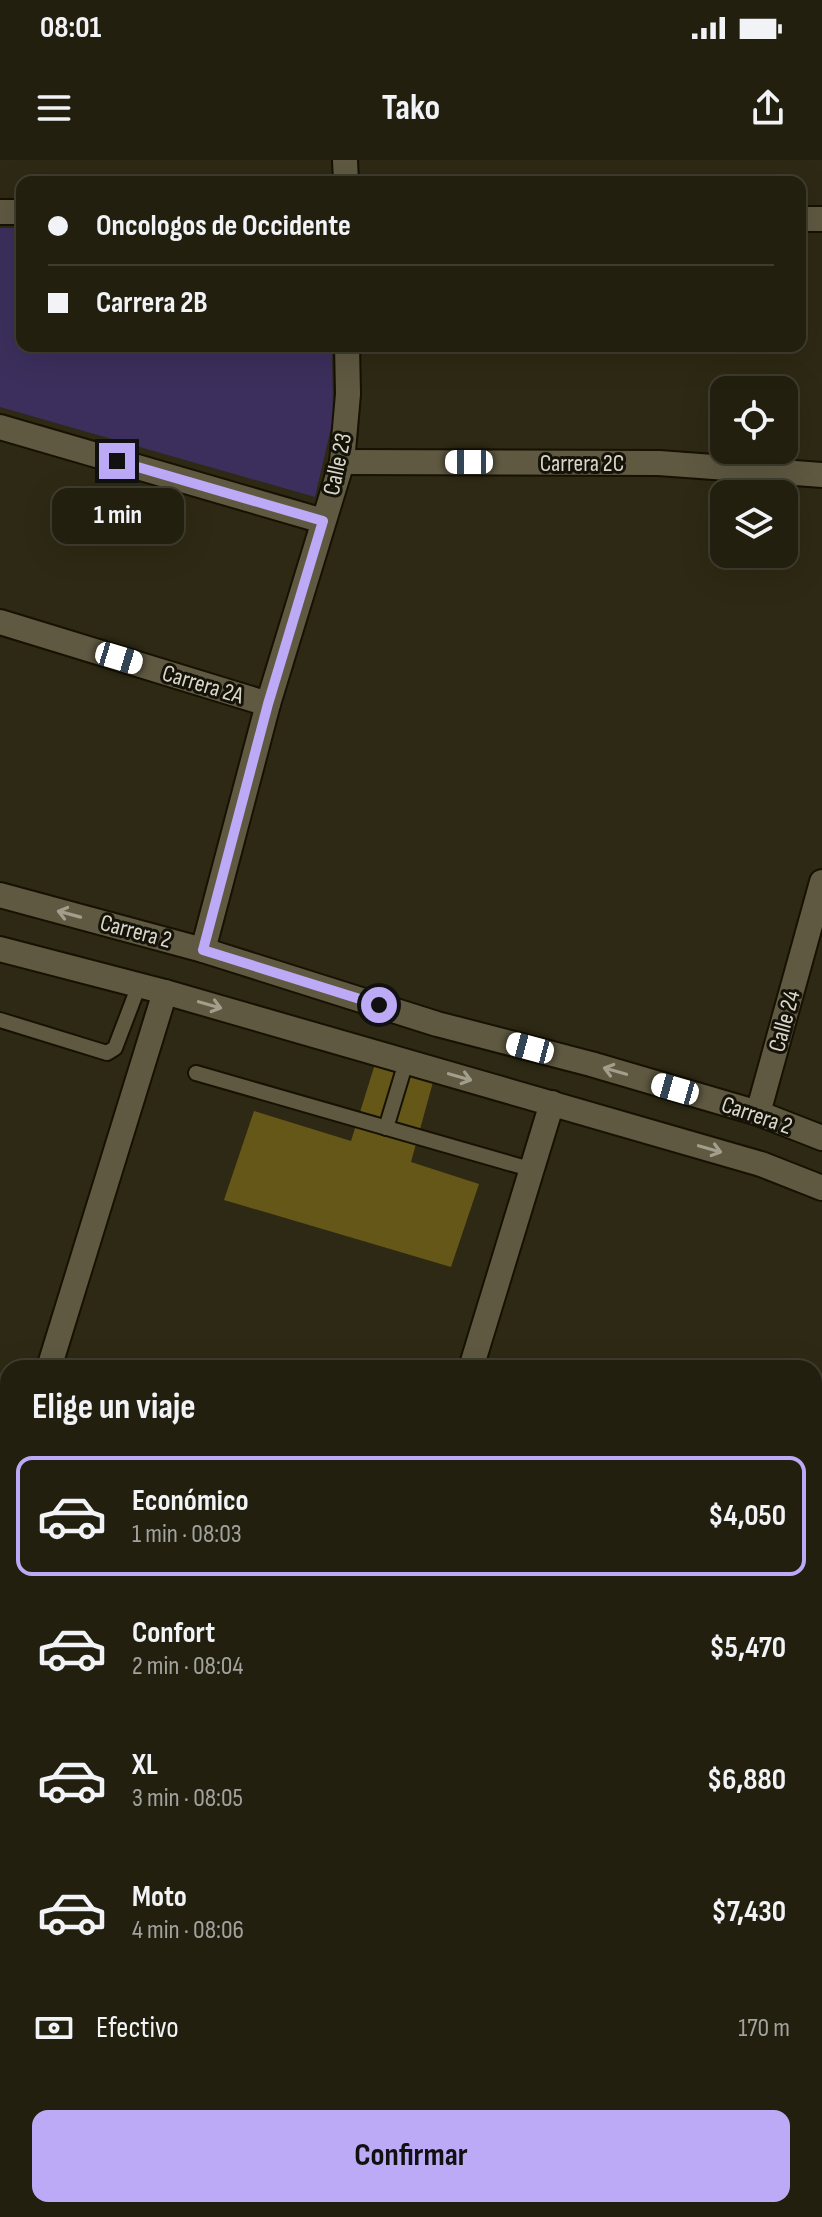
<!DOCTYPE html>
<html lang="es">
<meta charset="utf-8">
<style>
:root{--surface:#221f0f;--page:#2e2c1d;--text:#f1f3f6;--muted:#a2a29e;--line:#3f3d2f;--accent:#bcaaf6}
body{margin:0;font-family:"Sofia Sans Condensed",sans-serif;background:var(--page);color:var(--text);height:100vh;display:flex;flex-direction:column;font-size:30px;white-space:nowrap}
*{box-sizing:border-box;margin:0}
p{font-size:26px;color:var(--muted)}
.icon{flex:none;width:44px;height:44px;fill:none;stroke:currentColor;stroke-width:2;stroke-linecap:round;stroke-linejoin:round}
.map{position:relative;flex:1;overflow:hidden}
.side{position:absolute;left:0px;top:1200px;width:822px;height:858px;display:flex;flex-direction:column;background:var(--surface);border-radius:24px 24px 0 0;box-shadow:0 8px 32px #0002,0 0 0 2px var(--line)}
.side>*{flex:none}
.banner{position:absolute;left:16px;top:16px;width:790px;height:176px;border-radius:16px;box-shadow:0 8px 32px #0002,0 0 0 2px var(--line);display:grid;align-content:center;height:176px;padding:0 32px;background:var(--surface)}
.controls{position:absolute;left:710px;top:216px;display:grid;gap:16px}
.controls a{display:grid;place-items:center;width:88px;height:88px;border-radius:16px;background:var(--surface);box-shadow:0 8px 32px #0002,0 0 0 2px var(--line);font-size:40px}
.end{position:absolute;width:36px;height:36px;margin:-18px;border:10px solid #bcaaf6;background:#111;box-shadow:0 0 0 4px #111}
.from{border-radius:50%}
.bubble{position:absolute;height:56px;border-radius:16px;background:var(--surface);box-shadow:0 8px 32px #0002,0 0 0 2px var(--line);font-size:26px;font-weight:700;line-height:56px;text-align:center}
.car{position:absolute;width:24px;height:48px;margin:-24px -12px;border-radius:10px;box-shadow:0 0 6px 2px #0007;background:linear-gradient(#fff 24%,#345 0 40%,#fff 0 76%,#345 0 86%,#fff 0)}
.banner b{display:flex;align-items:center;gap:28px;height:76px;font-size:30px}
.banner b+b{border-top:2px solid var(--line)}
.banner i{width:20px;height:20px;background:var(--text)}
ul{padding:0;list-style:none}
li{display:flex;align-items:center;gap:24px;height:120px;margin:0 16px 12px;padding:0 16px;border:4px solid transparent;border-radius:16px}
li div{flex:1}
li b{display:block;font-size:30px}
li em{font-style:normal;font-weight:700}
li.on{border-color:var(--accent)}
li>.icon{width:72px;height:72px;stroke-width:1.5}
h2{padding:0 32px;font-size:36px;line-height:96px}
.pay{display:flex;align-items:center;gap:20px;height:88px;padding:0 32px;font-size:30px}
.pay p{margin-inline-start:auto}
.cta{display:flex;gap:16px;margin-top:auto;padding:16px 32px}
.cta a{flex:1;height:92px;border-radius:16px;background:var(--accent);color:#111;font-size:32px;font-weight:700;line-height:92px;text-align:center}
.status{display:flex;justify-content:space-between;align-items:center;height:56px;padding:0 40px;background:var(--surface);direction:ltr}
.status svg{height:22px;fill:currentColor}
header{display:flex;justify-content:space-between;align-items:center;height:104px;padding:0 32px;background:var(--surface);font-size:36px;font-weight:700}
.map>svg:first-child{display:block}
</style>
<div class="status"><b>08:01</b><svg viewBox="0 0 49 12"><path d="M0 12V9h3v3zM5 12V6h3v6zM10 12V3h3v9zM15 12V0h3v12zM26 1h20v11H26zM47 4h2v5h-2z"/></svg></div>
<header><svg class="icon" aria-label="menu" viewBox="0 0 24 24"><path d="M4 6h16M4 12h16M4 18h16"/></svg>Tako<svg class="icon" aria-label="share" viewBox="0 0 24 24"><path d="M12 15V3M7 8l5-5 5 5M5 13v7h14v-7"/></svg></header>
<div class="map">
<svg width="822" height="2057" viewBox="0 0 822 2057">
<rect width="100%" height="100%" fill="#2e2914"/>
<path fill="#3c2f5d" d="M0,68H22V186H332L333,259L315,337L0,247Z"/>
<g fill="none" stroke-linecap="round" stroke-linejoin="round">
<g stroke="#514063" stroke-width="10">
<path d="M0,2044L8,2046"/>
<path d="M20,2050L41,2057"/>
</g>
</g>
<path fill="#655718" d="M375,904L433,922L411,1002L479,1024L451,1107L224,1040L254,951L351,981Z"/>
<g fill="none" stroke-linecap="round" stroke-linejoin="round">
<g stroke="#161101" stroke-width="18">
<g id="service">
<path d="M0,860L107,893L115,888L139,825"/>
<path d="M196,913L533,1010"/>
<path d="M386,968L406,902"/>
</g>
</g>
<g stroke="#161101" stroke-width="28">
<g id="minor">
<path d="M345,0L346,22"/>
<path d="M0,52H22"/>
<path d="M800,59H822"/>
<path d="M0,267L323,361"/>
<path d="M342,302L659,303L822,315"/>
<path d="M0,462L268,544"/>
<path d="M203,790L268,544L342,302L348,234L347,186"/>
<path d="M758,953L822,722"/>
<path d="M49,1208L165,832"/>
<path d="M471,1208L552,943"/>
<path d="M0,1370L8,1344"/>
<path d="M814,1427L822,1430"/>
<path d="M0,1486L8,1488"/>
<path d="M814,1566L822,1569"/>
<path d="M0,1681L8,1683"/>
<path d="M814,1728L822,1730"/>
<path d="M0,1860L8,1862"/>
<path d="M814,1890L822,1893"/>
<path d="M656,2050L677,2057"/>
<path d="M819,2057L822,1913"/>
</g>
</g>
<g stroke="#161101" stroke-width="28">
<g id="secondary">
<path d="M0,735L203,790L437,864L591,904L758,953L822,978"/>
<path d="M0,789L165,832L761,1004L822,1028"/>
</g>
</g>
<use href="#service" stroke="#5f5942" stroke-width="14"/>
<use href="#minor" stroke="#5f5942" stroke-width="24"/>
<use href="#secondary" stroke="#5f5942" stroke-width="24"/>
</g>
<defs><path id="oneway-shaft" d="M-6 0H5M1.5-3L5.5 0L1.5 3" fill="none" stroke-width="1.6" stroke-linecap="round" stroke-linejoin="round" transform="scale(2)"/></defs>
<g stroke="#a29e8c">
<use href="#oneway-shaft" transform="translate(69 754) rotate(-165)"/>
<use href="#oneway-shaft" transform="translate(210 845) rotate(16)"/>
<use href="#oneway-shaft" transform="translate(615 911) rotate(-164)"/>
<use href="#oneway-shaft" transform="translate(460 917) rotate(16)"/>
<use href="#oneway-shaft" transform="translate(710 989) rotate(16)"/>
</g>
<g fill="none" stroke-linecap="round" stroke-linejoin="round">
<path stroke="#bcaaf6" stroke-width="10" d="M117,301L323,361L268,544L203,790L379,845"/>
</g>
<g text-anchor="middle" stroke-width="6" stroke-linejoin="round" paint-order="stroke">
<g font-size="24" fill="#d9d6c9" stroke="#141209">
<text x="582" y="311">Carrera 2C</text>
<text transform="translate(337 304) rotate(-78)" y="8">Calle 23</text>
<text transform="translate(203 524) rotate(17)" y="8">Carrera 2A</text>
<text transform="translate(136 771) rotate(15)" y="8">Carrera 2</text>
<text transform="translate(784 861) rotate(-75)" y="8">Calle 24</text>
<text transform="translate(757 955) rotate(19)" y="8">Carrera 2</text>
</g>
</g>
</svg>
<div class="controls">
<a><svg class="icon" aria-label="locate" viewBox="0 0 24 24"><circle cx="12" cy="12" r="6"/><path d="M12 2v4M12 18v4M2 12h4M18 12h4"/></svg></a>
<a><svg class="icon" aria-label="layers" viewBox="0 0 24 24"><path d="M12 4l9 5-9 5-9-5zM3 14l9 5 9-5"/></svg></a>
</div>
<i class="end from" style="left:379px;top:845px"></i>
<i class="end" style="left:117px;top:301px"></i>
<div class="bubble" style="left:52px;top:328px;width:132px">1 min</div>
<i class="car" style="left:469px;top:302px;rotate:270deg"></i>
<i class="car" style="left:119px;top:498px;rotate:107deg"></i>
<i class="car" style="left:530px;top:888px;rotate:285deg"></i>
<i class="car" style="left:675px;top:929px;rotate:286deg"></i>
<div class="banner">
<b><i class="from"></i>Oncologos de Occidente</b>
<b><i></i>Carrera 2B</b>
</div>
<section class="side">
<h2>Elige un viaje</h2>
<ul>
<li class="on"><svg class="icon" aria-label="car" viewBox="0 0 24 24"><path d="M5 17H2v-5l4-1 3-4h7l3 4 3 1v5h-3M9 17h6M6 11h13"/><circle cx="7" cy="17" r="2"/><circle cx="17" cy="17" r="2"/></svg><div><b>Económico</b><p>1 min · 08:03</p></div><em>$4,050</em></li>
<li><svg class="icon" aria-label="car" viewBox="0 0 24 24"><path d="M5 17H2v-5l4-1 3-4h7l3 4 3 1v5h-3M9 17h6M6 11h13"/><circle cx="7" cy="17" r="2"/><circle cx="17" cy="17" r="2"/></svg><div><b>Confort</b><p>2 min · 08:04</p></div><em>$5,470</em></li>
<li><svg class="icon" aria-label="car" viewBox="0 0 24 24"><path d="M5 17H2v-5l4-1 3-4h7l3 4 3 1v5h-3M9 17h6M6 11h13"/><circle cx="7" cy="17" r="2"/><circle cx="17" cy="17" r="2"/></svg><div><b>XL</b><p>3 min · 08:05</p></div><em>$6,880</em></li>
<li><svg class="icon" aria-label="car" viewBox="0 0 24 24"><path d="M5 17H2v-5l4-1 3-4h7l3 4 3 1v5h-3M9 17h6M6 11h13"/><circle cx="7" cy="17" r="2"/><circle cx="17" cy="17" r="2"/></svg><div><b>Moto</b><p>4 min · 08:06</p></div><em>$7,430</em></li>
</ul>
<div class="pay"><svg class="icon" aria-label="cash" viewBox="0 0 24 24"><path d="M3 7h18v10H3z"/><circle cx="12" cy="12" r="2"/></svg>Efectivo<p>170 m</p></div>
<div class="cta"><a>Confirmar</a></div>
</section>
</div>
